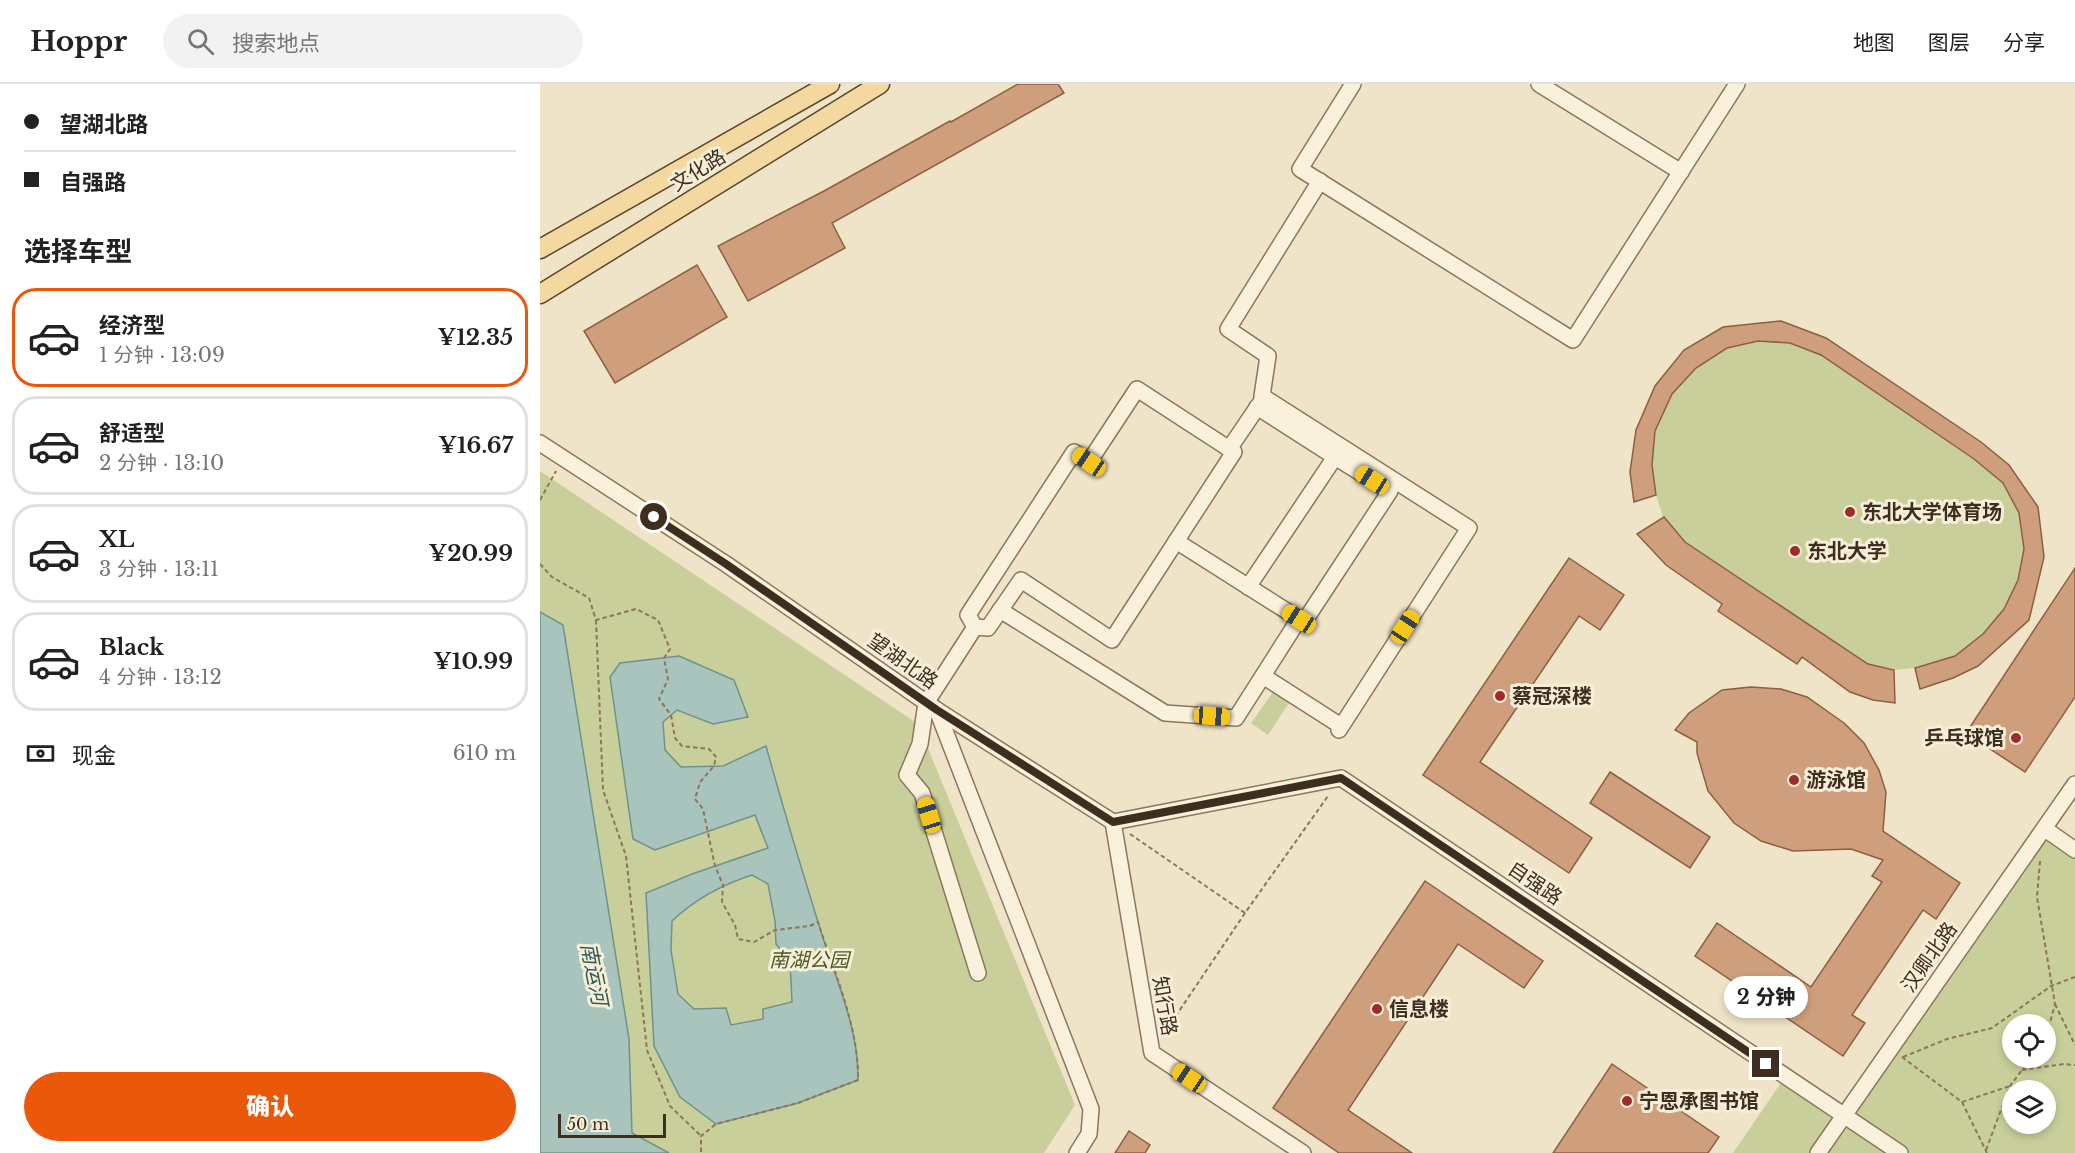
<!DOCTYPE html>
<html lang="zh">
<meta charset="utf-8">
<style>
:root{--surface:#fff;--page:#f2f2f2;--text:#222;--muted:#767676;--line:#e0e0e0;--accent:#ea580c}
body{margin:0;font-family:"Libre Baskerville","Noto Sans SC",serif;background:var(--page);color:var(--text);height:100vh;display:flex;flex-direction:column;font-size:22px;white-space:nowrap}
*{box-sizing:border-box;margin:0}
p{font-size:20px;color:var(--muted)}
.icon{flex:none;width:33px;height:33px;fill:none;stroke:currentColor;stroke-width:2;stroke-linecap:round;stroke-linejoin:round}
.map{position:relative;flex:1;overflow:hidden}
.drawer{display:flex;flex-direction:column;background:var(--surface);width:540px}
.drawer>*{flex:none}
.hud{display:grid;align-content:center;height:132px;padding:0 24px;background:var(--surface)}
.fabs{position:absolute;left:1462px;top:930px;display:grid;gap:12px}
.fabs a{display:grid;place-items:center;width:54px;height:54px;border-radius:50%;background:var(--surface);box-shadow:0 3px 9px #0003;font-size:30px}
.scale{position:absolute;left:18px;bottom:15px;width:108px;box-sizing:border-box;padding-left:6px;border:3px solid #3d2e20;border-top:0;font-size:16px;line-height:21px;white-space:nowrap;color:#3d2e20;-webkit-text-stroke:4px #f7eed8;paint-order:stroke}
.end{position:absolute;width:27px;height:27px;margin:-14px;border:8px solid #3d2e20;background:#fff;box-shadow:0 0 0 3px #fff}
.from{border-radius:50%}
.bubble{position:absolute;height:42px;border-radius:21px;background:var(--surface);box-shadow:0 3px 9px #0003;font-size:20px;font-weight:800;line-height:42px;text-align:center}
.car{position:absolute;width:18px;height:36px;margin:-18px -9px;border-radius:8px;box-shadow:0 0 4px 2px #0007;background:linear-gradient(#f5c518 24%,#345 0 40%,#f5c518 0 76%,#345 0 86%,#f5c518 0)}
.hud b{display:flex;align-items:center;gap:21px;height:57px;font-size:22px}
.hud b+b{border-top:2px solid var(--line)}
.hud i{width:15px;height:15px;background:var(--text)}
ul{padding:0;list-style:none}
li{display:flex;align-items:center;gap:18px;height:99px;margin:0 12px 9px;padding:0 12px;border:3px solid var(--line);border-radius:24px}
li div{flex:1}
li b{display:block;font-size:22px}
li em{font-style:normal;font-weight:800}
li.on{border-color:var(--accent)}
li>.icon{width:54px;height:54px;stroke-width:1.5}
h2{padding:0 24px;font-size:27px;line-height:72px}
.pay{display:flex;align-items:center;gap:15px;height:66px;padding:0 24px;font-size:22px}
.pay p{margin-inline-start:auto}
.primary-button{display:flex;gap:12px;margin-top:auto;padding:12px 24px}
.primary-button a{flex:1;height:69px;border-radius:36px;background:var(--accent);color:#fff;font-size:24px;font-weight:800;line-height:69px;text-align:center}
header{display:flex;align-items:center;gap:36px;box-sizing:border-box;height:84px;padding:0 30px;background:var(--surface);border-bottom:2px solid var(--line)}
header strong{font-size:28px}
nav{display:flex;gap:33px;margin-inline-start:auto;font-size:21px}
.search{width:420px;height:54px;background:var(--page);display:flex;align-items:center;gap:15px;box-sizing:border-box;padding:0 21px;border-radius:33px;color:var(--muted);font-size:22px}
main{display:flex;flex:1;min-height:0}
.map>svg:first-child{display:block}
</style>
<header>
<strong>Hoppr</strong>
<div class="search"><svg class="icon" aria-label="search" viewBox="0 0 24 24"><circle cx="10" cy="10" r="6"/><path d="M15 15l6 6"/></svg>搜索地点</div>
<nav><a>地图</a><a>图层</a><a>分享</a></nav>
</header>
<main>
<section class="drawer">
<div class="hud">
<b><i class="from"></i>望湖北路</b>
<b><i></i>自强路</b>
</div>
<h2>选择车型</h2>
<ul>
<li class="on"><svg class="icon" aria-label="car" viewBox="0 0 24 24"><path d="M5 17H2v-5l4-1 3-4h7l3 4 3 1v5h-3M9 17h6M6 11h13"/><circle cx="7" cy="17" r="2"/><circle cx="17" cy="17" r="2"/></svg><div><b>经济型</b><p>1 分钟 · 13:09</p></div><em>¥12.35</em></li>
<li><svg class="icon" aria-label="car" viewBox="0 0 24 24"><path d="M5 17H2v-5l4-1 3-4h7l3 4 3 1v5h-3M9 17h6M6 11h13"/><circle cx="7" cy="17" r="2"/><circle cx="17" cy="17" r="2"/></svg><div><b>舒适型</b><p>2 分钟 · 13:10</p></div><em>¥16.67</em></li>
<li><svg class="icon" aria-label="car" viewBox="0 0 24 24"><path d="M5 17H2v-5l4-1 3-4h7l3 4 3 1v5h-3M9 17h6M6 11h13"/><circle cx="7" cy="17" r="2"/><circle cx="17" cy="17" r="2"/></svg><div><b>XL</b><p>3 分钟 · 13:11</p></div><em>¥20.99</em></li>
<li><svg class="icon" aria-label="car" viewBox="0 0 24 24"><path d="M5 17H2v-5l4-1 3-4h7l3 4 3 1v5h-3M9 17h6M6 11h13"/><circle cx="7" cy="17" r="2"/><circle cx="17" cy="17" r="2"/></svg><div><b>Black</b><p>4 分钟 · 13:12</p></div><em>¥10.99</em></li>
</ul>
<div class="pay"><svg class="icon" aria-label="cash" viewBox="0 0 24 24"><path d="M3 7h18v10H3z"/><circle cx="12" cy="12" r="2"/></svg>现金<p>610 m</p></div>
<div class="primary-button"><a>确认</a></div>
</section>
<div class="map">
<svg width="1535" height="1069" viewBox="0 0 1535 1069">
<rect width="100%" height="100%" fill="#f0e4c8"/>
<g fill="#c9cf9b" fill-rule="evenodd">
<path d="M1241,237L1286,254L1441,358L1469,381L1498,423L1504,473L1438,582L1413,594L1380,605L1375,584L1354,586L1355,619L1310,608L1262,574L1257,580L1178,527L1182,520L1126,481L1097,450L1123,433L1116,411L1094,418L1090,388L1096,346L1115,302L1144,266Z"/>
<path d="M0,387L378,640L535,1021L504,1069H0L24,542L0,528Z"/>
<path d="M733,608L749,619L728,651L711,639Z"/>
<path d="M1505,745L1535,766V1069H1193L1245,993L1303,1031ZM1473,940H1506V974H1473ZM1473,1006H1506V1040H1473Z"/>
</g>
<g fill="#a9c4bc" stroke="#6f938a" stroke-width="1.5" fill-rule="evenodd">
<path d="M0,528L23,541L89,955L92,1049L129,1069H0Z"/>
<path d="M139,572L194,596L208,633L173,640L137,626L123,638L125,666L141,683L183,682L226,662C244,727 263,790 283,854C298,900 319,948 318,996L258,1019L176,1040L140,1013L114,962L106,809L152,790L228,764L215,731L115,766L93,755L70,593L80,579ZM212,791L228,800L235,837L236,860L250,877L252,918L223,925V935L191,941L186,924L154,925L138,910L131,866L132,837C155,815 181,801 212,791Z"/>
</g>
<g fill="#cf9f7d" stroke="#8d5f41" stroke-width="1.5">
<path d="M478,0H518L524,9L292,139L305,164L208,217L178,162L284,107L410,37L411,38Z"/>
<path d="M157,181L187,233L75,299L44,247Z"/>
<path d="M1241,237L1286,254L1441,358L1469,381L1498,423L1504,473L1489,536L1438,582L1413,594L1380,605L1375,584L1415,572L1443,550L1464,525L1478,496L1484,465L1479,429L1463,399L1434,375L1281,271L1250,259L1218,257L1187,264L1156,284L1132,310L1115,347L1112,381L1116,411L1094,418L1090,388L1096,346L1115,302L1144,266L1183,243Z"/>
<path d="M1124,433L1145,458L1328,580L1354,586L1355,619L1333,616L1310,608L1262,573L1257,580L1178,527L1182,520L1126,481L1097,450Z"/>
<path d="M1029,474L1084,511L1060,546L1039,532L940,678L1052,754L1029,789L883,691Z"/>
<path d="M1535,484V613L1485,688L1426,649Z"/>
<path d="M1211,603L1241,605L1267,613L1304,639L1324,659L1339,686L1346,708L1343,747L1420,799L1396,835L1383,826L1312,931L1325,939L1303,972L1155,872L1177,839L1271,903L1342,798L1332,792L1343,776L1311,765L1253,767L1221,757L1194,739L1168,707L1157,669V658L1135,646L1149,629L1182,606Z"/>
<path d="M1070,688L1170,753L1150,784L1050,719Z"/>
<path d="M885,797L1003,877L984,904L918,860L808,1026L872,1069H799L733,1024Z"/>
<path d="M1072,980L1179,1053L1168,1069H1013Z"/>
<path d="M589,1047L610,1061L605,1069H575Z"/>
</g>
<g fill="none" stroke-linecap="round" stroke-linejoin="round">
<g stroke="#8d765c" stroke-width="18">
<g id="minor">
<path d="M813,0L760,85L1033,256L1197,0"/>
<path d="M999,0L1141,88"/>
<path d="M780,97L688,245L728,272L722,312L929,444L799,646"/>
<path d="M0,359L186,480L397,626L551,1025L549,1050L537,1069"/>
<path d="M689,365L723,315"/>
<path d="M636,457L764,538L850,407L795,373"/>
<path d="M708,503L795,373L717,323"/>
<path d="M460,526L625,629L696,634L759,535"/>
<path d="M435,543L428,531L534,368L549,378L597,305L694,368L572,556L481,496L448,544L435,543L386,619L380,660L367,691L382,709L438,889"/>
<path d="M723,592L801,642"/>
<path d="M397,626L573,738"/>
<path d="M573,738L801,694L1360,1069"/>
<path d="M573,738L612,969L763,1069"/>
<path d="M1505,745L1535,766"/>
<path d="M1278,1069L1535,700"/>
</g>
</g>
<g stroke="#5b4430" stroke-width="21">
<g id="major">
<path d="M0,165L290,0"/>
<path d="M0,210L340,0"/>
</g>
</g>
<g stroke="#8d765c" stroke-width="2" stroke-dasharray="4.5 3" stroke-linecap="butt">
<path d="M0,416L16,387"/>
<path d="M0,480L12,493L49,514L56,536L96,525L118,536L130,565L124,574L128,595L119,615L131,631L135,654L142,662L169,665L176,673L174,682L160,698L155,715L163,725L175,782L183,801L182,818L195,841L198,855L214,858L235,846L270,842L278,838C294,888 319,943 318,996L258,1019L176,1040L161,1052V1069"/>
<path d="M56,536L63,706L86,772L107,966L130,1022L160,1051"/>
<path d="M590,750L705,829L788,712"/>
<path d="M1500,777L1497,813L1515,920L1506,954"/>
<path d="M1515,920L1535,961"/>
<path d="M623,951L705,829"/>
<path d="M1362,973L1422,1018L1447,1069"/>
<path d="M1363,973L1407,955L1452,944L1511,902L1535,893"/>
<path d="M1482,986L1524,980L1535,981"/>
<path d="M1422,1018L1470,1002"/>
<path d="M1446,1066L1470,1002L1491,974"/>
</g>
<use href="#minor" stroke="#faf1dc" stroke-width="15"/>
<use href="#major" stroke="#f3d9a0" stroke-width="18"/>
</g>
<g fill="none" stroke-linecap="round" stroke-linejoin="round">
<path stroke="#3d2e20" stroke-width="8" d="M114,433L186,480L397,626L573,738L801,694L1226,980"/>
</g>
<g fill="#9e2a2b" stroke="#f7eed8" stroke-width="2">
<circle cx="1310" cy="428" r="6"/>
<circle cx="1255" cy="467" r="6"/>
<circle cx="960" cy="612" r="6"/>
<circle cx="1476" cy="654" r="6"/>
<circle cx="1254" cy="696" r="6"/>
<circle cx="837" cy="925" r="6"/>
<circle cx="1087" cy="1017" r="6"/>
</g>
<g text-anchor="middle" stroke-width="6" stroke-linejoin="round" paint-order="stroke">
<g font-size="20" fill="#3d2e20" stroke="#f7eed8">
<text transform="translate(158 86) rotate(-32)" y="7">文化路</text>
<text transform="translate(363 577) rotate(35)" y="7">望湖北路</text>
<text transform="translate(995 799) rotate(34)" y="7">自强路</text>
<text transform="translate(1389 873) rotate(-55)" y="7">汉卿北路</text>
<text transform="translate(625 922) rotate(80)" y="7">知行路</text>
</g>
<g font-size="20" font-weight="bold" fill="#3d2e20" stroke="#f7eed8" text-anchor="start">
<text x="1322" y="435">东北大学体育场</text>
<text x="1267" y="474">东北大学</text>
<text x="972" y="619">蔡冠深楼</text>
<text x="1464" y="661" text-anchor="end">乒乓球馆</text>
<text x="1266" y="703">游泳馆</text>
<text x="849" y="932">信息楼</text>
<text x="1099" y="1024">宁恩承图书馆</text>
</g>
<g font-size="20" font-style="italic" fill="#4d5a26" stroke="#f7eed8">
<text x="269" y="883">南湖公园</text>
</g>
<g font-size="21" font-style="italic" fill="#2f5d5a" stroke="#f7eed8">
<text transform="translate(54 890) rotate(79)" y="7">南运河</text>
</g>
</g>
</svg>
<div class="fabs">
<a><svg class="icon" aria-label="locate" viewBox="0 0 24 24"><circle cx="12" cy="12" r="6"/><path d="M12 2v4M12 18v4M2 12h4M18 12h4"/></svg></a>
<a><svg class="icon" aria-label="layers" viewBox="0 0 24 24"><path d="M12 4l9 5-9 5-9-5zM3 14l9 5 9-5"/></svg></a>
</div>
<div class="scale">50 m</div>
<i class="end from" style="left:114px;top:433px"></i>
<i class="end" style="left:1226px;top:980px"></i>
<div class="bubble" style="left:1184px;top:892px;width:84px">2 分钟</div>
<i class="car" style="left:549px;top:378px;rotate:304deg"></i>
<i class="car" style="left:832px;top:396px;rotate:302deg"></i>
<i class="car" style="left:759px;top:535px;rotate:302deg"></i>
<i class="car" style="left:865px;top:543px;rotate:33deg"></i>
<i class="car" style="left:672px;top:632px;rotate:94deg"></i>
<i class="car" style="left:389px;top:731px;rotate:343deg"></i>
<i class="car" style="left:649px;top:994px;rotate:304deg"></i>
</div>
</main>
